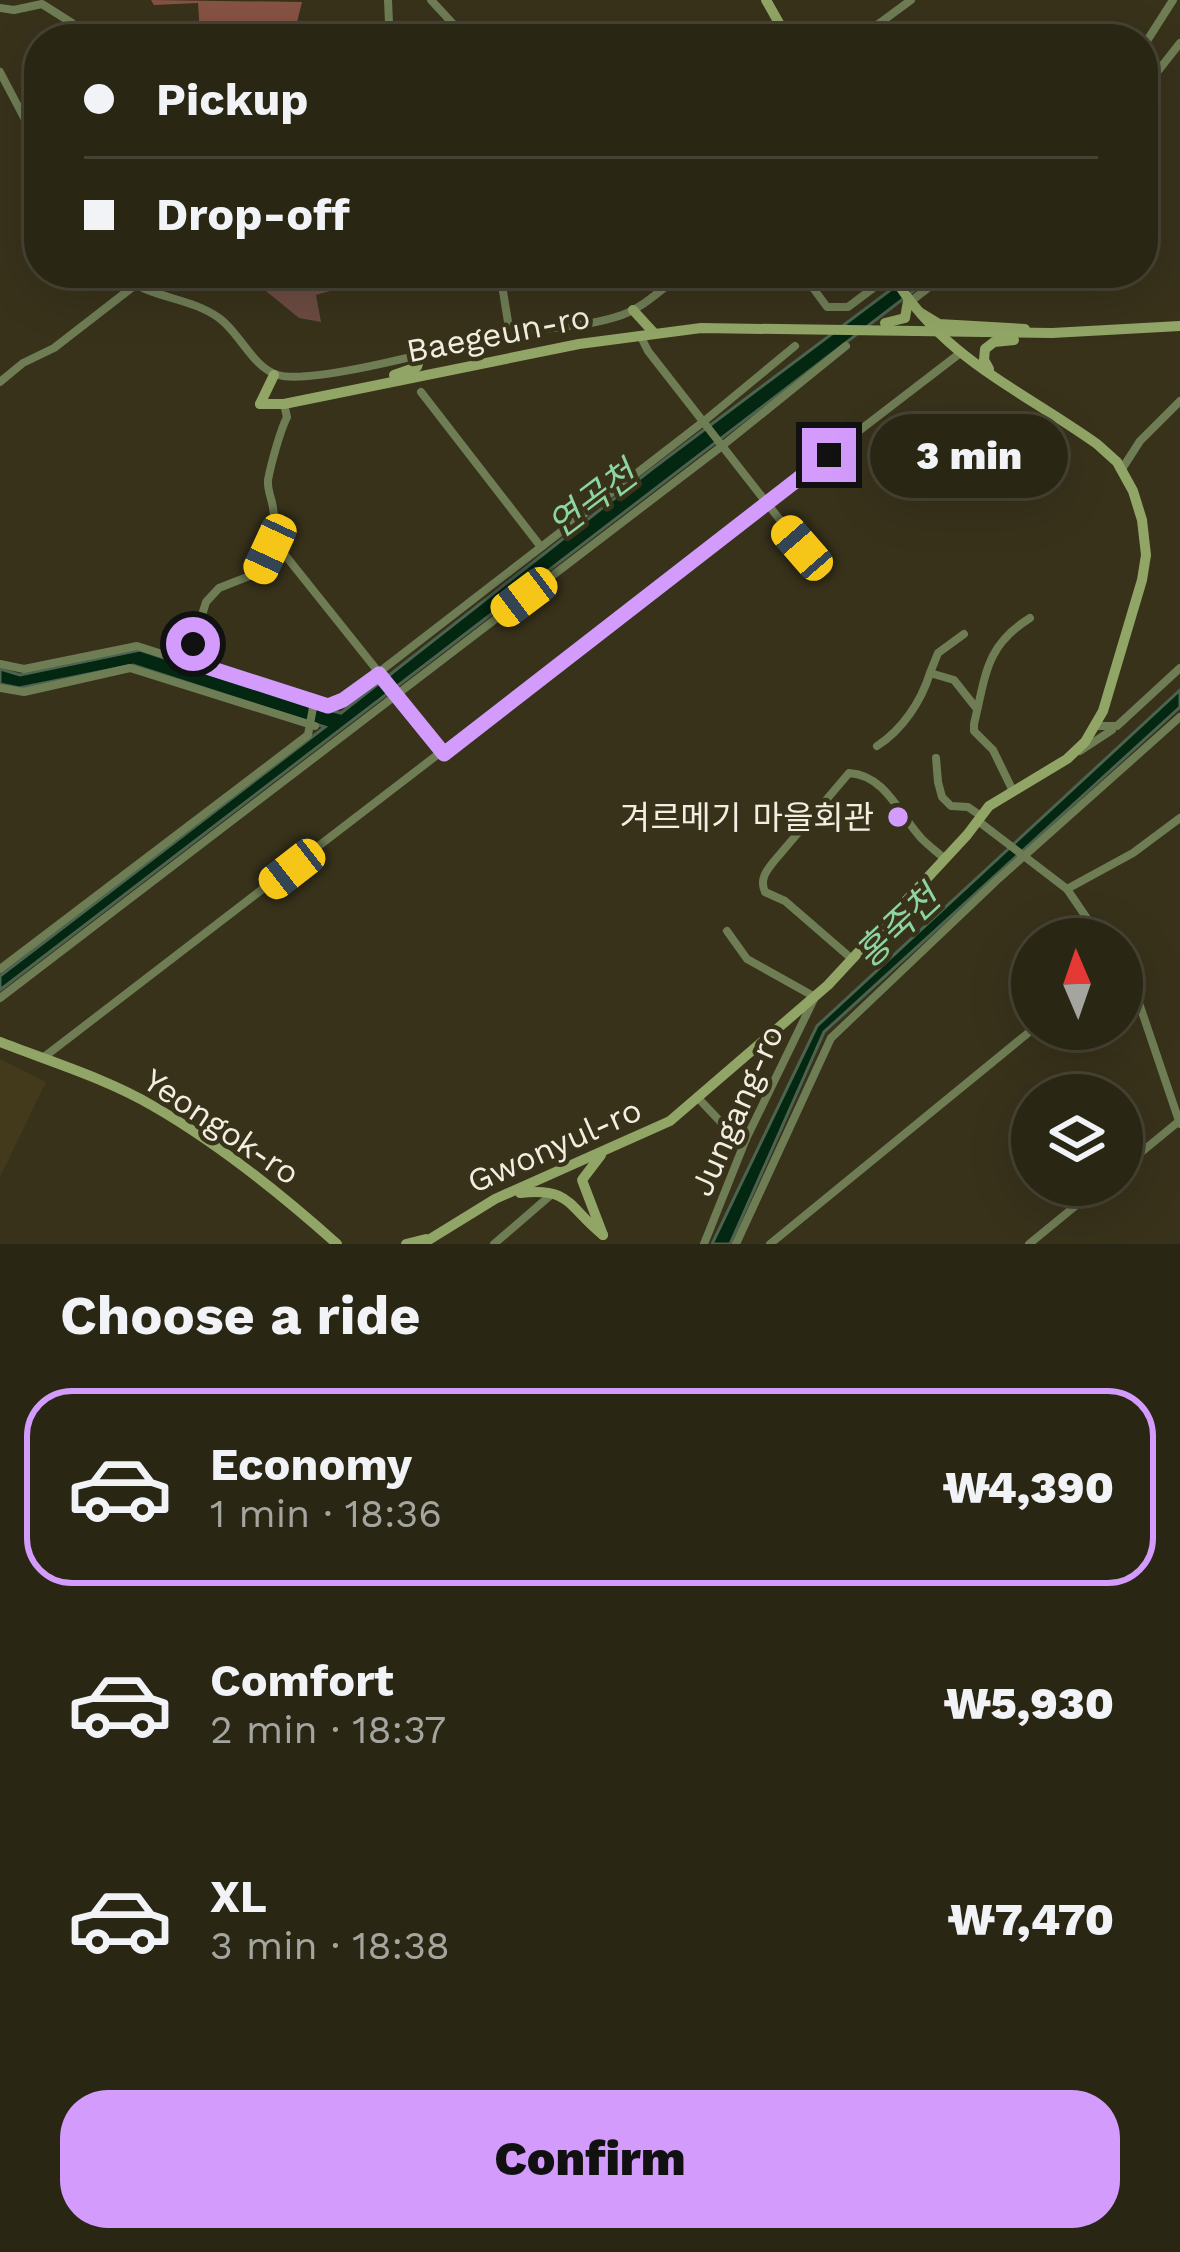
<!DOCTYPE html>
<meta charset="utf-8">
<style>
:root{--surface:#2a2614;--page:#322e1d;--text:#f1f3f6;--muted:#a5a5a0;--line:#464334;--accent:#d39cfc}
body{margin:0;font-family:"Work Sans","Noto Sans KR",sans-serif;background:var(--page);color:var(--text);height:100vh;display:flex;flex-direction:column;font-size:45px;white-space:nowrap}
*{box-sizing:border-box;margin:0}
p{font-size:39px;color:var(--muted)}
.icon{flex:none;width:66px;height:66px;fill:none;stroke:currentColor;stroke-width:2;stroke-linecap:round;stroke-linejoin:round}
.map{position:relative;height:1244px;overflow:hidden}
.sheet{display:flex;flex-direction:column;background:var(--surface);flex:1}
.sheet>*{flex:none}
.banner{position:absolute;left:24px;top:24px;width:1134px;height:264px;border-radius:48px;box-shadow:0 12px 48px #0002,0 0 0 3px var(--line);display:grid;align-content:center;height:264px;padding:0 60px;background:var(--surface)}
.needle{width:78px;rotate:358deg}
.buttons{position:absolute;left:1011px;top:918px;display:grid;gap:24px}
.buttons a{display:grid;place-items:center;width:132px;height:132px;border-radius:50%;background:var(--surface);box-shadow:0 12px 48px #0002,0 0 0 3px var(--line);font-size:60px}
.end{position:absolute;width:54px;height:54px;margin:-27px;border:15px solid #d39cfc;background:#111;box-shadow:0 0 0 6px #111}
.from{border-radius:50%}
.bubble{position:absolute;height:84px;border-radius:42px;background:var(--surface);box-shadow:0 12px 48px #0002,0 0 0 3px var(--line);font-size:39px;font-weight:800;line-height:84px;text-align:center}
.car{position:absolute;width:36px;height:72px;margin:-36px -18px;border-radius:15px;box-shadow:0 0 9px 3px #0007;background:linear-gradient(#f5c518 24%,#345 0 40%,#f5c518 0 76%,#345 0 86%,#f5c518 0)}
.banner b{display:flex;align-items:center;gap:42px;height:114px;font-size:45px}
.banner b+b{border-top:3px solid var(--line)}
.banner i{width:30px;height:30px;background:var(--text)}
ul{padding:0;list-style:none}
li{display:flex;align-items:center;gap:36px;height:198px;margin:0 24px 18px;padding:0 36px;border:6px solid transparent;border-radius:48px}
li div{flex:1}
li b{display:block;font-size:45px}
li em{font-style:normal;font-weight:800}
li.current{border-color:var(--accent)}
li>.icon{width:108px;height:108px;stroke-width:1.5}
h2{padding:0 60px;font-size:54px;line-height:144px}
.button{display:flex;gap:24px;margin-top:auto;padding:24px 60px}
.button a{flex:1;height:138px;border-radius:48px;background:var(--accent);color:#111;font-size:48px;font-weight:800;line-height:138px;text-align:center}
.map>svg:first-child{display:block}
</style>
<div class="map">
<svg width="1180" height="1244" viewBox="0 0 1180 1244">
<rect width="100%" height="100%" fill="#38321b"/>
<path fill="#433a1c" d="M0,1059L46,1082L0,1177Z"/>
<path fill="#6b4b42" d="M244,273H329L330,291L316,295L321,322L299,318Z"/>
<path fill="#865243" d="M151,0L302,2L296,26C265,36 232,47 200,34L198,3L154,5Z"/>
<g fill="#032711" stroke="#4b634f" stroke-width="3">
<path d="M913,273H937L0,990V976L325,727L133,665L19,688L0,684V669L20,675L140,650L303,704L341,713L652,469Z"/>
<path d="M1180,690V707L824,1032L730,1244H712L817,1026Z"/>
</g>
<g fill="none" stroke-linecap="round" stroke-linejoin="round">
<g stroke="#6f7d55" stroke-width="8">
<path d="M431,0L467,39"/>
<path d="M0,8L14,10L42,4L72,23"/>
<path d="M369,39L389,23L388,0"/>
<path d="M858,39L911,0"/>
<path d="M1143,47L1173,0"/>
<path d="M0,72L39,146"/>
<path d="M1143,90L1180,43"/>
<path d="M120,273C147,299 189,296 219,318C240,333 253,368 278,375C316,386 465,342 513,333C549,327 588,327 622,315C644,307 664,287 683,273"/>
<path d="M500,273L510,334"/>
<path d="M802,273L827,307H848L892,274"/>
<path d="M910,302L947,273"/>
<path d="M641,337L648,351L802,548"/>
<path d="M0,382L23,363L54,348L134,286"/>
<path d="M421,392L541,547"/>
<path d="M1122,469L1140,441L1180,401"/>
<path d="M273,540L444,754"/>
<path d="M188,661L206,602L219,588L260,572C269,552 277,531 273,508C272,499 267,490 268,480C271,464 280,431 287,417L284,404"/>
<path d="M0,664L24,669L137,646L314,702L328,706L343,700L703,422L795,346"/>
<path d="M930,673L938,653L964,634"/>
<path d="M0,688L24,692L130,668L315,726"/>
<path d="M1096,726H1117L1180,668"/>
<path d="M877,746C902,730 921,702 930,673L954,680L977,709"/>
<path d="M1080,751L1112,730"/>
<path d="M936,758L938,782L942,797L951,806L968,807L981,816"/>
<path d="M1013,791L993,750L974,731V724C986,675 985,646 1030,618"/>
<path d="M978,821L1067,889L1101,939"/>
<path d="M1067,889L1133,853L1180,818"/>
<path d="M852,959L785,901L765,892C759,879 767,870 775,860L849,773C886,775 900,816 922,839C929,846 937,852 945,859"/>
<path d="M0,969L308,735L314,702"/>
<path d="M1122,973L1138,1000L1180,1124"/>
<path d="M0,998L722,446L846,346"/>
<path d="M44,1057L959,354"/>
<path d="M698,1098L735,1137L746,1139"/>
<path d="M1122,1168L1178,1122"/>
<path d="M494,1244L552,1194"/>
<path d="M704,1244L746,1139L815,997L747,959L727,931"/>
<path d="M736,1244L831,1038L996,881L1180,717"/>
<path d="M770,1244L1033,1029"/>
<path d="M1029,1244L1101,1185"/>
</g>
<g stroke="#91a666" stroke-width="10">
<path d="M766,0L788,39"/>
<path d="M633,310L654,333"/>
<path d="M921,313L939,324L1025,329"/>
<path d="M885,323L905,318L908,301"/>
<path d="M989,369L984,360L985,349L994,342L1014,340"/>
<path d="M394,375L417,367L421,353"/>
<path d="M260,404H284L579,344L701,328L1052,333L1180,326"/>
<path d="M260,404L274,375"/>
<path d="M0,1042C51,1062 105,1078 153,1106C219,1144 281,1194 337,1244"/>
<path d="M601,1155L582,1180L603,1235"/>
<path d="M520,1193C571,1187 567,1206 603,1235"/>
<path d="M406,1244L426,1239"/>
<path d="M422,1244L495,1199L670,1121L828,985L967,835L989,806L1067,759L1085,742L1103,711L1142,580L1146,555L1142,520L1133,491L1117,462L1097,444C1017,387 944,360 891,273"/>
</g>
</g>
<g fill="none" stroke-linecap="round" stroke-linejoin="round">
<path stroke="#d39cfc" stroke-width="15" d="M193,644L188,661L328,706L343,700L379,674L444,754L829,455"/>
</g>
<circle fill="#d39cfc" stroke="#38321b" stroke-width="4.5" cx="898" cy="817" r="12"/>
<g text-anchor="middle" stroke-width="9" stroke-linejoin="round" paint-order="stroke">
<g font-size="33" fill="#f2efe1" stroke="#38321b">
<text transform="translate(498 333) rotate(-11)" y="12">Baegeun-ro</text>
<text transform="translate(736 1110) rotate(-66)" y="12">Jungang-ro</text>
<text transform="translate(222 1126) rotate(34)" y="12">Yeongok-ro</text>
<text transform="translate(554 1145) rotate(-24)" y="12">Gwonyul-ro</text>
</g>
<g font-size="33" fill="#f2efe1" stroke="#38321b" text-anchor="end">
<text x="874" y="829">겨르메기 마을회관</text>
</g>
<g font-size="36" font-style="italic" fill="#8cd5a1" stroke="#38321b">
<text transform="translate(592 499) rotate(-37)" y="13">연곡천</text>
<text transform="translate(897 926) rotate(-43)" y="13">홍죽천</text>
</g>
</g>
</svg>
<div class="buttons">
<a><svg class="needle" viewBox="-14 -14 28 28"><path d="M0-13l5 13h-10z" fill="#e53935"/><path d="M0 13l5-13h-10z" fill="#a5a5a0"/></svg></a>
<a><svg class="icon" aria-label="layers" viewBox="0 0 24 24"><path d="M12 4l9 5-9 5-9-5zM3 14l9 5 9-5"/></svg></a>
</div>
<i class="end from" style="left:193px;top:644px"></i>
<i class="end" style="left:829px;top:455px"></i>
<div class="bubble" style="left:870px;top:414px;width:198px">3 min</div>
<i class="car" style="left:802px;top:548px;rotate:319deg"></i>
<i class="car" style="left:270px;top:549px;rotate:205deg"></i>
<i class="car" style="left:524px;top:597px;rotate:233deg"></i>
<i class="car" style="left:292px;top:869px;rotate:232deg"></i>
<div class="banner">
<b><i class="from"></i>Pickup</b>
<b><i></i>Drop-off</b>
</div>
</div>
<section class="sheet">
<h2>Choose a ride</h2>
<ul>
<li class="current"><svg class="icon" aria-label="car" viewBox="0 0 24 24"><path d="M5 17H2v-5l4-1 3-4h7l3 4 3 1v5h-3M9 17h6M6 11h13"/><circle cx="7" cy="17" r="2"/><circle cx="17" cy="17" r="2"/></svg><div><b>Economy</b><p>1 min · 18:36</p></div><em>₩4,390</em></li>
<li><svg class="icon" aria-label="car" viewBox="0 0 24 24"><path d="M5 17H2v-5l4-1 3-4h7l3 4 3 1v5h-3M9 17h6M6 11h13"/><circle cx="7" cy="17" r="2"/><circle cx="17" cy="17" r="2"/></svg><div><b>Comfort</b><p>2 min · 18:37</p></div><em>₩5,930</em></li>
<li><svg class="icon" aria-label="car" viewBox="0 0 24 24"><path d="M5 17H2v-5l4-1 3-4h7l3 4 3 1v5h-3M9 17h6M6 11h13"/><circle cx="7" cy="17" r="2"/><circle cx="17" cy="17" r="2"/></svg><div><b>XL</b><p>3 min · 18:38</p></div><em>₩7,470</em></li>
</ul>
<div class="button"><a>Confirm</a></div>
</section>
